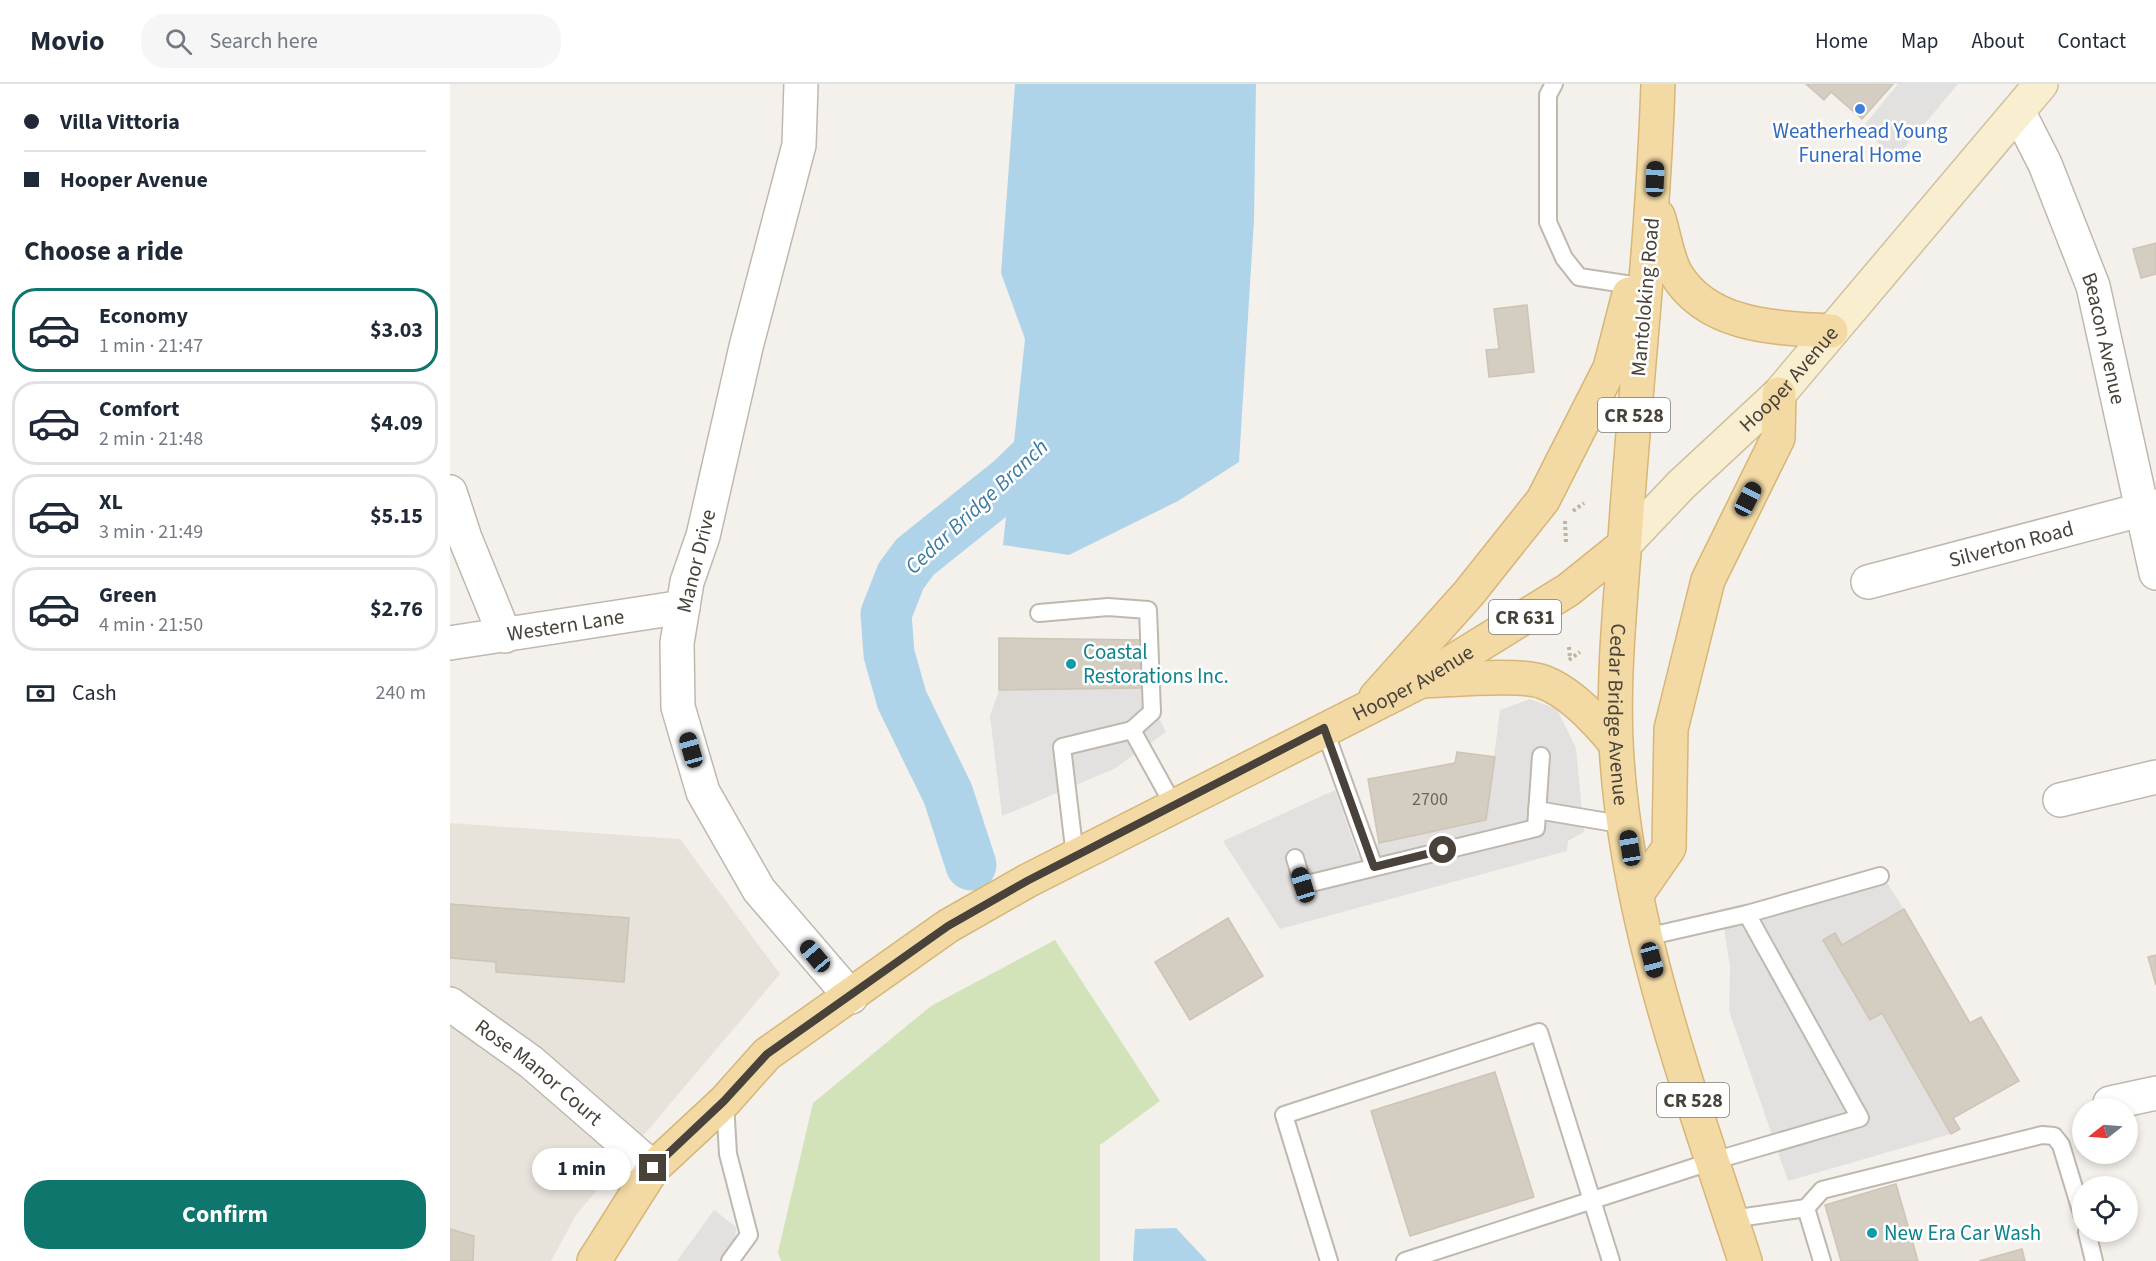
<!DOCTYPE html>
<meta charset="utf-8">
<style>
:root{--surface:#fff;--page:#f6f6f7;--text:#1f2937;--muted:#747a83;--line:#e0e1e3;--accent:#0f766e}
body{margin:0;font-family:"Source Sans 3",sans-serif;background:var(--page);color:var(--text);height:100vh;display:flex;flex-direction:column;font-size:22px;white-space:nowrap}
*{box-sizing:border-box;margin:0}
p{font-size:20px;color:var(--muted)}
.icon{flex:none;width:33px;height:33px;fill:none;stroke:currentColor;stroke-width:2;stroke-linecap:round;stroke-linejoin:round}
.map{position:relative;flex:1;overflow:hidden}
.panel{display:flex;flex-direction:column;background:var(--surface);width:450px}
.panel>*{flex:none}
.top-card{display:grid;align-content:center;height:132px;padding:0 24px;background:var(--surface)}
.needle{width:39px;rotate:253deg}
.tools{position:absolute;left:1622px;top:1014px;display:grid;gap:12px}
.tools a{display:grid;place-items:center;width:66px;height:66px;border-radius:50%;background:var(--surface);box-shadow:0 3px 9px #0003;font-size:30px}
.end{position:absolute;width:27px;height:27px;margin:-14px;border:8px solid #48423a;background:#fff;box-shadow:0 0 0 3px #fff}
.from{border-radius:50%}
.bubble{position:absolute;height:42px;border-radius:21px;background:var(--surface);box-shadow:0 3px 9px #0003;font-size:20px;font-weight:700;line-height:42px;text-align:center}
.car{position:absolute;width:18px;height:36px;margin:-18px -9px;border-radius:8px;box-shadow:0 0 4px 2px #0007;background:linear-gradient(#222 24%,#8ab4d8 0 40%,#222 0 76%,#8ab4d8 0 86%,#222 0)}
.top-card b{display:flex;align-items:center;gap:21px;height:57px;font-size:22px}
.top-card b+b{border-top:2px solid var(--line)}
.top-card i{width:15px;height:15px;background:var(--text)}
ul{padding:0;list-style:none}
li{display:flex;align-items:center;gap:18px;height:84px;margin:0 12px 9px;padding:0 12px;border:3px solid var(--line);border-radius:24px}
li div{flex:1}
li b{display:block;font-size:22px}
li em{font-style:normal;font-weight:700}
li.active{border-color:var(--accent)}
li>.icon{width:54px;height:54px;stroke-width:1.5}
h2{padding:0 24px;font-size:27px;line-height:72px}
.pay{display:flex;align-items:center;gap:15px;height:66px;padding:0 24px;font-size:22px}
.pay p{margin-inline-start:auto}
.action{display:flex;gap:12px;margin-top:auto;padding:12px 24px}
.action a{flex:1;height:69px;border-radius:24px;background:var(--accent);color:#fff;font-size:24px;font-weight:700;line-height:69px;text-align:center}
header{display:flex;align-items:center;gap:36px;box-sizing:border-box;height:84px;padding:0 30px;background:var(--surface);border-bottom:2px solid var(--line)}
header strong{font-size:28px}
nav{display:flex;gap:33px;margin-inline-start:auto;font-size:21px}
.search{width:420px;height:54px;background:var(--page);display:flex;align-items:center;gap:15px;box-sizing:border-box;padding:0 21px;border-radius:24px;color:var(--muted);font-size:22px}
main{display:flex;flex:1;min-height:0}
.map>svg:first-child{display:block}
</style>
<header>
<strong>Movio</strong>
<div class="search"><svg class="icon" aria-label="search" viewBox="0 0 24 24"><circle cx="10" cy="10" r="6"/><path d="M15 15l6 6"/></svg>Search here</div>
<nav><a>Home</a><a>Map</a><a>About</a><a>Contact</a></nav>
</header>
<main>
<section class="panel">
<div class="top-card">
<b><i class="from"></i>Villa Vittoria</b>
<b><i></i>Hooper Avenue</b>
</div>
<h2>Choose a ride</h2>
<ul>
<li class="active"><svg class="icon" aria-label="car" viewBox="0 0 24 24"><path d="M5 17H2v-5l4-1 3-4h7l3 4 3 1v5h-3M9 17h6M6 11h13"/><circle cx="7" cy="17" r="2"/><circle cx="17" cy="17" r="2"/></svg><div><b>Economy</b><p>1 min · 21:47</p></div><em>$3.03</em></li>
<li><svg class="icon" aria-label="car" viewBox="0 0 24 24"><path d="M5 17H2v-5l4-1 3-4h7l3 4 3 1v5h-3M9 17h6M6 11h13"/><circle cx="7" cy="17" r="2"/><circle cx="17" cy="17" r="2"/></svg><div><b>Comfort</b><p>2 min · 21:48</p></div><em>$4.09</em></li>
<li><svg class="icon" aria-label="car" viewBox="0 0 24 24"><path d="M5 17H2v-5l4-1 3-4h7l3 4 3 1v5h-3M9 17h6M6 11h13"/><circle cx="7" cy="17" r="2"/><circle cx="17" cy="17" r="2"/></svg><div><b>XL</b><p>3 min · 21:49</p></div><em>$5.15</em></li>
<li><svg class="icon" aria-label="car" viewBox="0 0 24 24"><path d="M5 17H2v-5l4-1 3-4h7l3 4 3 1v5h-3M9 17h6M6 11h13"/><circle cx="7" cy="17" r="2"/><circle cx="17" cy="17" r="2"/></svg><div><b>Green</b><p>4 min · 21:50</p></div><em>$2.76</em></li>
</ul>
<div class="pay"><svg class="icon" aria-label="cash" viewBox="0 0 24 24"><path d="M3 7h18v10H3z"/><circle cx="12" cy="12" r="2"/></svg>Cash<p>240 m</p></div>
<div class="action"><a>Confirm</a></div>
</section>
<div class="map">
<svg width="1706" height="1177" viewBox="0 0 1706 1177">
<rect width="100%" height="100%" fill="#f4f1ec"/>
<path fill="#e7e3da" d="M0,739L230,755L330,890L126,1131L101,1177H0Z"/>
<path fill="#d2e3b9" d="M605,856L710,1017L650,1061V1177H331L328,1168L363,1019L481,922Z"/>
<g fill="#e3e1df">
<path d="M1448,0H1508L1445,75L1412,44Z"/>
<path d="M694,604L716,648L664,685L552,732L540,632L549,606Z"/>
<path d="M1080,615L1107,625L1126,664L1134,748L1118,757L1117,767L830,845L773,757L885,706L908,772L929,759L1036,736L1050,626Z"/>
<path d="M1432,791L1454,825L1392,861L1385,849L1373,856L1420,936L1432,929L1501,1050L1338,1097L1279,927L1280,883L1271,825Z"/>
<path d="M264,1126L286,1143L284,1177H227Z"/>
</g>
<g fill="#afd4e9">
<path d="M565,0H806L804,136L789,378L728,417L619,471L553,461L575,255L551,189Z"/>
<path d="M726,1144L757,1177H683L685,1145Z"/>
</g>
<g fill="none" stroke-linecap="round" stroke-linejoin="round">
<path stroke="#afd4e9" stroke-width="51" d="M521,781L498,710L452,616L439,570L436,530L451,492L465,473L560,397L590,368L608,345"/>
</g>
<g fill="#d4cdc2" stroke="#cec4b6" stroke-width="1.5">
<path d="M1356,0H1443L1412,35L1381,8L1374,16Z"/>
<path d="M1706,159V190L1691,194L1683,165Z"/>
<path d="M1077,221L1084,288L1039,293L1036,266L1049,265L1044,225Z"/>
<path d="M549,554L694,556V604L549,606Z"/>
<path d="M1007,668L1045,673L1036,736L929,759L918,695L1005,679Z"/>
<path d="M0,820L179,834L174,898L46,888V878L0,874Z"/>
<path d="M1454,825L1520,939L1531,933L1569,997L1503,1034L1510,1045L1501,1050L1432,929L1420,936L1373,856L1385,849L1392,861Z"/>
<path d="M778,834L813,892L740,936L705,878Z"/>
<path d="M1706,871V901L1698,873Z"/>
<path d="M1045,988L1084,1113L960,1152L921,1027Z"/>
<path d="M1446,1100L1468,1177H1391L1375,1121Z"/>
<path d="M0,1145L24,1152L23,1177H0Z"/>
<path d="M1572,1165L1575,1177H1529Z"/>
</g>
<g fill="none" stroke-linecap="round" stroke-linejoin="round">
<g stroke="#bfb8af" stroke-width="20">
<g id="lane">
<path d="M1104,0L1098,11V138L1114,174L1129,193L1189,202"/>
<path d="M589,529L658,523L698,526L702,628L682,646"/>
<path d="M874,644L924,783"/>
<path d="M1087,726L1176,741"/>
<path d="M625,772L612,663L682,646L724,722"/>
<path d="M845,774L853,801L1086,744L1091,672"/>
<path d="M1297,830L1430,792"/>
<path d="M275,1018L278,1070L299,1151L280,1177"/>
<path d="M1356,1124L1372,1106L1592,1051L1604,1052L1611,1061L1632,1130"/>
<path d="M1282,1135L1356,1124L1372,1177"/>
<path d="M1637,1148L1644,1177"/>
<path d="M879,1177L834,1031L1089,948L1161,1177"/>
<path d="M955,1177L1263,1077L1410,1034L1297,830L1196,853"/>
</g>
</g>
<g stroke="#bfb8af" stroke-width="36">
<g id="street">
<path d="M351,0L349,61L296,263L253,452L237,498L227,559L228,623L253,708L309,806L401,913"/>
<path id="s1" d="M1569,29L1595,80L1643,202L1706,489"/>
<path d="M0,408L15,454L55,552"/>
<path id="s2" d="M1418,498L1706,422"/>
<path id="s3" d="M0,559L233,523"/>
<path d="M1610,716L1706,693"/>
<path id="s4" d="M0,920L81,978L203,1084"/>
<path d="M1660,1019L1706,1009"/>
</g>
</g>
<g stroke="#cec1a0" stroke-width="36">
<g id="secondary">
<path id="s5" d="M1174,461L1231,401L1329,310L1591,0"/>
</g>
</g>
<g stroke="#d7b676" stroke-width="36">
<g id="primary">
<path id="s6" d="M1208,0C1203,152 1185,303 1175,455C1170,523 1163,591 1166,659C1175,838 1241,1009 1295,1177"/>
<path d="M1208,132C1214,150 1217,174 1226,190C1258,243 1326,244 1381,247"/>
<path d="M973,597C1001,596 1070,589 1093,598C1121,608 1148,638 1166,660"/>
<path d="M926,613L1019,509L1093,416L1160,284L1179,210"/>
<path d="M1187,810L1219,764L1221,645L1258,496L1328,354L1329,310"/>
<path id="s7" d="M144,1177L203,1084L275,1017L317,970L498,842L577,797L971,597L1118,506L1174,461"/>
</g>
</g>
<g stroke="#bfb3a2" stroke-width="4" stroke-dasharray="3 3" stroke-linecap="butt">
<path d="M1123,427L1134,419"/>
<path d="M1115,437L1116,458"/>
<path d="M1119,563L1120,575"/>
<path d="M1119,576L1130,568"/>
</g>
<use href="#lane" stroke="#fff" stroke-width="16"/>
<use href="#street" stroke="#fff" stroke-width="33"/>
<use href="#secondary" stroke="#f9eed0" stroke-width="33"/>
<use href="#primary" stroke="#f3daa5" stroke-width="33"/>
</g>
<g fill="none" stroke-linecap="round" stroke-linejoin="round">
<path stroke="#48423a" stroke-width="8" d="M203,1084L274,1017L317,970L498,842L577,797L874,644L924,783L993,766"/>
</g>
<circle fill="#3f7fe0" stroke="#fff" stroke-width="2" cx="1410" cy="25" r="6"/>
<g fill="#0f9aa8" stroke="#fff" stroke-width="2">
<circle cx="621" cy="580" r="6"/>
<circle cx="1422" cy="1149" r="6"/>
</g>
<g text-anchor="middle" stroke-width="5" stroke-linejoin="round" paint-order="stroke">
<g font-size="18" fill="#6b655c">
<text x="980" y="721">2700</text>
</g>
<g fill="#fff" stroke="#7f7b75" stroke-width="1.5">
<rect x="1148" y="314" width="72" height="34" rx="4.5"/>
<rect x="1039" y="516" width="72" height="34" rx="4.5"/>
<rect x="1207" y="999" width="72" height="34" rx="4.5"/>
</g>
<g font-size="20" font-weight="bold" fill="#48423a">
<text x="1184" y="338">CR 528</text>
<text x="1075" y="540">CR 631</text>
<text x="1243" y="1023">CR 528</text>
</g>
<g font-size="21" fill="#366cbe" stroke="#fff">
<text x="1410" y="54">Weatherhead Young<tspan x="1410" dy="24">Funeral Home</tspan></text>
</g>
<g font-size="21" fill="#48423a" stroke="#fff">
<text transform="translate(1195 213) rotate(-85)" y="7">Mantoloking Road</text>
<text dy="7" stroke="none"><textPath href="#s1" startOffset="242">Beacon Avenue</textPath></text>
<text dy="7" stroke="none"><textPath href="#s5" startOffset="234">Hooper Avenue</textPath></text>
<text dy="7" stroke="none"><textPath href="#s2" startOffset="148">Silverton Road</textPath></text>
<text transform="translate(246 477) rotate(-76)" y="7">Manor Drive</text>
<text dy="7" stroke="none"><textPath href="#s3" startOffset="117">Western Lane</textPath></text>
<text dy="7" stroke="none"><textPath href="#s7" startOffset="1018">Hooper Avenue</textPath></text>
<text dy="7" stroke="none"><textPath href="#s6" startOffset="632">Cedar Bridge Avenue</textPath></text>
<text dy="7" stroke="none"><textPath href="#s4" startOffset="112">Rose Manor Court</textPath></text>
</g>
<g font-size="21" fill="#0d838f" stroke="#fff" text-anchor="start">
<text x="633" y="575">Coastal<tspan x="633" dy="24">Restorations Inc.</tspan></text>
<text x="1434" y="1156">New Era Car Wash</text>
</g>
<g font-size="22" font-style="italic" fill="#3c7aa0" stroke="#fff">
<text transform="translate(526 422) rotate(-43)" y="8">Cedar Bridge Branch</text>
</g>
</g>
</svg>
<div class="tools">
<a><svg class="needle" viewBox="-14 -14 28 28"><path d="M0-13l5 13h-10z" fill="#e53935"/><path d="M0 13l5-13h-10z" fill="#747a83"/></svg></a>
<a><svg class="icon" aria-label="locate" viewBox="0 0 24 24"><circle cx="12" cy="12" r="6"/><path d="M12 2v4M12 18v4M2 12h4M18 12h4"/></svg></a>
</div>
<i class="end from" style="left:993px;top:766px"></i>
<i class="end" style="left:203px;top:1084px"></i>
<div class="bubble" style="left:82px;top:1064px;width:99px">1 min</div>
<i class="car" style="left:1205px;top:95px;rotate:2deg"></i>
<i class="car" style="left:1298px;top:415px;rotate:27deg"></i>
<i class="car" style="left:241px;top:666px;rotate:344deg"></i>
<i class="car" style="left:1180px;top:764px;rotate:351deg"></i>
<i class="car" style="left:853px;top:801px;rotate:343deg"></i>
<i class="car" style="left:365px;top:872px;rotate:320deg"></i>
<i class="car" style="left:1202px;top:876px;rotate:165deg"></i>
</div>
</main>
